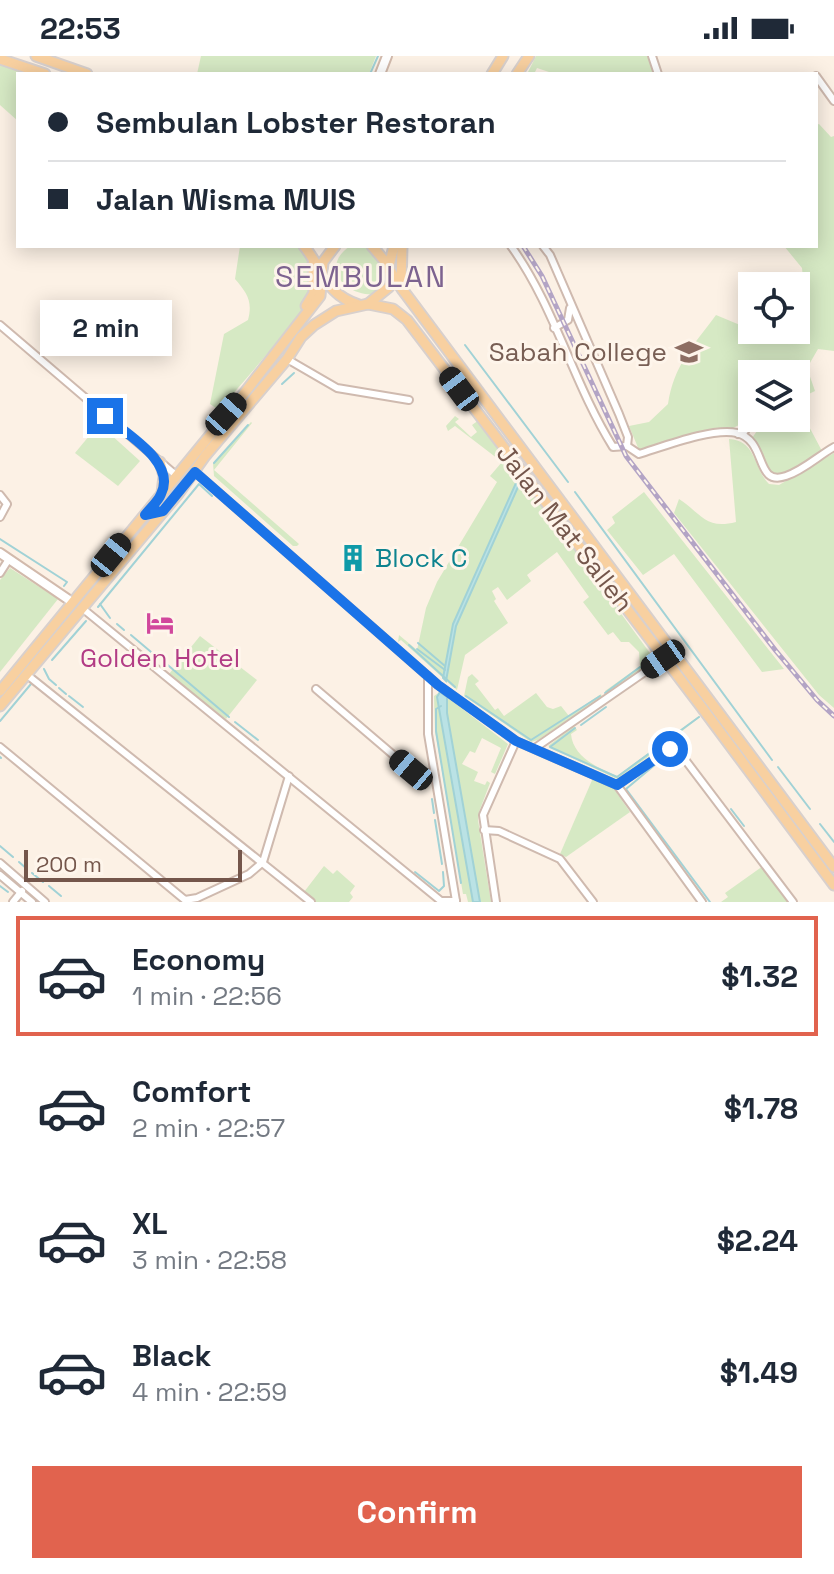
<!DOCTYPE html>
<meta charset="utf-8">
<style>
:root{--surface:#fff;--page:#f6f6f7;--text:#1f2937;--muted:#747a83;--line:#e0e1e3;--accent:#e1634e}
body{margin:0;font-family:"Space Grotesk",sans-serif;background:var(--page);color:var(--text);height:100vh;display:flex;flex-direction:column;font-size:30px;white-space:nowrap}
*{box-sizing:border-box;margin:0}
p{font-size:26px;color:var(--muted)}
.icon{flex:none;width:44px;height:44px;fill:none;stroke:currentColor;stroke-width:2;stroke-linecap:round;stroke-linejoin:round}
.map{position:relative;height:846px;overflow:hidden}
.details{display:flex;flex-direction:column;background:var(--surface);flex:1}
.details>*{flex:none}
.top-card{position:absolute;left:16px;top:16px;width:802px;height:176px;border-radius:0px;box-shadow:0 4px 20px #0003;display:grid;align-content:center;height:176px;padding:0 32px;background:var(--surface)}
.tools{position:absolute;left:738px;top:216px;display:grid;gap:16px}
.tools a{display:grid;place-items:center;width:72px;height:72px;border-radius:0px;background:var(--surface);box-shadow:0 4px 20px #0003;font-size:40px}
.scale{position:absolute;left:24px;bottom:20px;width:218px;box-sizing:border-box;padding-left:8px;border:4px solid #74564b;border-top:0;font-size:22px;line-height:28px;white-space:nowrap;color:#74564b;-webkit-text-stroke:6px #fef5eb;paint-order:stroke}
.end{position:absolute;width:36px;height:36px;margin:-18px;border:10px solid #1a73e8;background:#fff;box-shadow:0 0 0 4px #fff}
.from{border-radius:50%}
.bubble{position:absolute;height:56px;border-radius:0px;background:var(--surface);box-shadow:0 4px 20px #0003;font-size:26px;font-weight:700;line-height:56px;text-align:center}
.car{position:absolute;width:24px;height:48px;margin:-24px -12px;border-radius:10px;box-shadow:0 0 6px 2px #0007;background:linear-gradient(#222 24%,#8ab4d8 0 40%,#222 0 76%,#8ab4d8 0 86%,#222 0)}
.top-card b{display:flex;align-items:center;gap:28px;height:76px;font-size:30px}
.top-card b+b{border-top:2px solid var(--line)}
.top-card i{width:20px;height:20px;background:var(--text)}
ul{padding:14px 0 0;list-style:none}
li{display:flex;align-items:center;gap:24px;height:120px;margin:0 16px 12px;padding:0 16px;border:4px solid transparent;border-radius:0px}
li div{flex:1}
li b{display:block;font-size:30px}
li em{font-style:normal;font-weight:700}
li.active{border-color:var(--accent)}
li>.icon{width:72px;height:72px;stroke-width:1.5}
.button{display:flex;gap:16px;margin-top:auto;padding:16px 32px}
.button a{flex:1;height:92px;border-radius:0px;background:var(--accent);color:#fff;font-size:32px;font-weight:700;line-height:92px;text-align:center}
.status{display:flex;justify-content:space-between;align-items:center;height:56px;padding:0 40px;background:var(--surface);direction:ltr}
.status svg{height:22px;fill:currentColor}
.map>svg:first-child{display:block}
</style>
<div class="status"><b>22:53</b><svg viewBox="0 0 49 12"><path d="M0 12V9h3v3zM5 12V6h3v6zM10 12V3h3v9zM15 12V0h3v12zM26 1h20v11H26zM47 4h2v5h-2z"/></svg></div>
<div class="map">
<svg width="834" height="846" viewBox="0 0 834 846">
<rect width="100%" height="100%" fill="#fcf1e5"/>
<g fill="#d6e9c4">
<path d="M201,0H376L369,18H197Z"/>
<path d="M536,0H647L655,18H555L537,12L534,18H527Z"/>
<path d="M0,7L35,18H18V65L0,49Z"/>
<path d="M819,68L831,81L834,80V295L818,293L807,312L815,335L796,344V318H752V362H796V346L822,395L796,412L775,420L766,415L763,400L752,382L757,375L747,365L733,372L658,387L639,394L629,370L649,366L668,348C674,309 693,290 716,259L752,274L772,276L796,274V255L805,244L802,212L784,190H816V69Z"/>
<path d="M240,190H303C309,203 318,216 315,231C311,252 236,333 219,354L210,348L224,278L248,264C253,245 247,237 235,223Z"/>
<path d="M350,190C383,190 382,198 389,227L378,238C347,242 318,212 350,190Z"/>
<path d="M455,360L459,363L455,366L471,381L477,376L472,369L479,364L520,418L453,568L443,622L401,584L398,586L399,579L417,594L426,552L437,526L497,426L490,420L502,406L455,370L448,375L446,370Z"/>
<path d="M251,366L252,367L214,414L299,488L297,490H293L214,420L213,407Z"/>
<path d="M99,368L140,405L118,430L75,397Z"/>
<path d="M729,383C757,385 753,412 769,428L779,429L834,397V652L819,639L674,457L679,443C701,457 705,474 736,466Z"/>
<path d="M522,422L655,604L606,638L605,635L640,610L639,596L629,586H621L613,576L608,579L583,546L589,541L557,496L527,519L531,525L507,544L498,531L492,535L496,543L494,545L508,567L465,599L457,634L446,625L456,570Z"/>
<path d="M644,436L784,613L762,616L674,498L643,519L607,474L615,467L612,461Z"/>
<path d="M10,512L58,543L0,616V524Z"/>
<path d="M200,580L257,624L226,663L169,618Z"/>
<path d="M472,618L479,625L475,628L495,654L498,652L504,660L536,637L547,651L553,653L561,650L569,660L601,638L602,641L538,684L531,686L464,640L468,621Z"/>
<path d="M440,636L437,642L473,846H468L466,838H463L435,675L434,640Z"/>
<path d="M447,641L508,688L495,718L491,716L501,692L482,682L475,697L470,695L462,708L478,716L474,725L485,729L487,725L490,727L479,756L478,764L491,846H480L447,657Z"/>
<path d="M699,660L700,661L677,679L680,683L676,688H666L617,723L548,690L574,670L577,674L571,678C573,701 598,712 617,720Z"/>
<path d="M593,722L612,730L630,756L566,801L560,798Z"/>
<path d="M324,810L333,818L337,814L355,830L350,837L353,841L349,846H316L304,836Z"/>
<path d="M763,810L789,846H721L728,841L725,837Z"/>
</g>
<g fill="#bae2e5" stroke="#a1d2d6" stroke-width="2">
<path d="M520,418L522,422L456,570L446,625L443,622L453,568Z"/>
<path d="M440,636L447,641V657L480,846H473L437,641Z"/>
</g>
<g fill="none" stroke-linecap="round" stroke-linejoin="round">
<g stroke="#a1d2d6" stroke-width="2">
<path d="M370,18L378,0"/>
<path d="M465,289L568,426"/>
<path d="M282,328L294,317"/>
<path d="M503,397L508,405"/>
<path d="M214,407L248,369"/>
<path d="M509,407L512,414"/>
<path d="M575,436L772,704"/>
<path d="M0,483L67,526L64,530"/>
<path d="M100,548L110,562"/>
<path d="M98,551L199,428L212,440"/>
<path d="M117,568L124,574"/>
<path d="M131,579L157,601"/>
<path d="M418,587L445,610"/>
<path d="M409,589L455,631"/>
<path d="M417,593L445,614"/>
<path d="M52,604L86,565"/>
<path d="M163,605L229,661"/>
<path d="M44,613L49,623L56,629"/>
<path d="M59,632L66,638"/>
<path d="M605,637L640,611"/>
<path d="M69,640L83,651"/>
<path d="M466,640L531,684L600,640"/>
<path d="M441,650L436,653V675L461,827"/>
<path d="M0,665L31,628"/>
<path d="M235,666L258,684"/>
<path d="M581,669L606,651"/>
<path d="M575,672L550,691L617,721L699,661"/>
<path d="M669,697L626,733L710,846"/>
<path d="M0,701L1,702"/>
<path d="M778,711L810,753"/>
<path d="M432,743L434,757"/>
<path d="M731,753L744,770"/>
<path d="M435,764L442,808"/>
<path d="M820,768L834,786"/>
<path d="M0,790L13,801"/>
<path d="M19,806L27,813"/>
<path d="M415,816L439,835L444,830L443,816"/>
<path d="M32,817L43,826"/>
<path d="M0,830L8,836"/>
<path d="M49,830L61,840"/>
</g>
<g stroke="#cfbaaf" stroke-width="10">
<g id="street">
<path d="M652,0L658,18"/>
<path d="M816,20L834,45"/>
<path d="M511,190C555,251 573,327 613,391L627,390"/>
<path d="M543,190L550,199L619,358L628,381L627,390"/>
<path d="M0,269L177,420"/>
<path d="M554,272L568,264L570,252"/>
<path d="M287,303L337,332L409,344"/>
<path d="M738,378L744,376L749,369"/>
<path d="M627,390L639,398C662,391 713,371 737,377C768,385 754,431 786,420C804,414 818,400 834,391"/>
<path d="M195,416L438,629L516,685L617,729L702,846"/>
<path d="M0,439L7,448L0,461"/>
<path d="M0,517L9,503"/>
<path d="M82,552L441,845H456"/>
<path d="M26,618L311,846"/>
<path d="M428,620V678L456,845"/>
<path d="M316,633L411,714L420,719L434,716"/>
<path d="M0,691L185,844L197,842L249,818L263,806L289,720"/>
<path d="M535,692L665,602"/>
<path d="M617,729L670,693H677L793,846"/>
<path d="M484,774L499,775L560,803L593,846"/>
<path d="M0,807L45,846"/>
<path d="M0,819L32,846"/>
<path d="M13,846L22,835"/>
<path d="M496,846L483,759L516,685"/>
</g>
</g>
<g stroke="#d2baac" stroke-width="12">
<g id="secondary">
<path d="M380,18L387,0"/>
<path d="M0,497L72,546"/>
</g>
</g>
<g stroke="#d8d0cd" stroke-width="13">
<g id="primary">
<path d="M36,0L87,18"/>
<path d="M0,3L45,18"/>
<path d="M492,18L503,0"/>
<path d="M517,18L529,0"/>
<path d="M304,190C324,215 326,239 359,249"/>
<path d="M389,210L394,190"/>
<path d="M391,216L402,233L834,811"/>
<path d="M401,230L402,190"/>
<path d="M368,248L393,253L407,264L700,649L834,829"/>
<path d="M306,250L314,237L313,208"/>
<path d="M160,406L164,420L162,437"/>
<path d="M0,635L239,344L320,240L323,206L335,190"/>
<path d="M0,650L178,438L205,400L287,303L301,281L314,269L336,255L368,248L389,231L391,224L389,210L372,190"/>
</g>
</g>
<use href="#street" stroke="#fff" stroke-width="6"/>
<use href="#secondary" stroke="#fff" stroke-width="8"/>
<use href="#primary" stroke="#f8d0a0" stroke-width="9"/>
<g stroke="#b3a4c5" stroke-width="5">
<path id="rail" d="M523,190L542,220L626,400L776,595L817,644L834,660"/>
</g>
<use href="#rail" stroke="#fef5eb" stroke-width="2" stroke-dasharray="6" stroke-linecap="butt"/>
</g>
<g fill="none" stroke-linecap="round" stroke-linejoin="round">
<path stroke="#1a73e8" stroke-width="10" d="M105,360C126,378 177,406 161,438C158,446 150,452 145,459L163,455L195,416L438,629L516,685L617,729L670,693"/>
</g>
<defs>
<g id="university-bare" transform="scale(2.16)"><path d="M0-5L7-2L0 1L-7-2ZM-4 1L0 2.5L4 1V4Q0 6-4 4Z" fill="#8d6e63" stroke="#fef5eb" stroke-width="2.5" paint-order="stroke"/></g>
<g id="building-bare" transform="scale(2.16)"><path d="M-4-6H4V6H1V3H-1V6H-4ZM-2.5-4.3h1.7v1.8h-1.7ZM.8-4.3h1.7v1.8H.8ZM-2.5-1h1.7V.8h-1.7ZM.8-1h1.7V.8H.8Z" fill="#0f9aa8" stroke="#fef5eb" stroke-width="2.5" paint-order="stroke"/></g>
<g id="hotel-bare" transform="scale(2.16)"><path d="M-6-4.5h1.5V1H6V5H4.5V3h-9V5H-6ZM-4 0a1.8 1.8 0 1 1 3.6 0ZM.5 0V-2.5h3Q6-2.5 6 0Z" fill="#d1479c" stroke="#fef5eb" stroke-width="2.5" paint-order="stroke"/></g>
</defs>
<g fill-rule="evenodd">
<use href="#university-bare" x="689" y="296"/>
<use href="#building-bare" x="353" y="502"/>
<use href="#hotel-bare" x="160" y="567"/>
</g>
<g text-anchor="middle" stroke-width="6" stroke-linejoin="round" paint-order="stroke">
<g font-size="26" fill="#785e54" stroke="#fef5eb" text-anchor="end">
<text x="667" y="305">Sabah College</text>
</g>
<g font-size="26" fill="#74564b" stroke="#fef5eb">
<text transform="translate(565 472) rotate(52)" y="9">Jalan Mat Salleh</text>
</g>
<g font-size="26" fill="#0d838f" stroke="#fef5eb" text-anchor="start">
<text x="375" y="511">Block C</text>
</g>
<g font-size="26" fill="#b23c85" stroke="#fef5eb">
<text x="160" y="611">Golden Hotel</text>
</g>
<g font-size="30" letter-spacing="2" fill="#7d6390" stroke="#fef5eb">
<text x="361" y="231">SEMBULAN</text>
</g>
</g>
</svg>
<div class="tools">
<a><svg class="icon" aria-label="locate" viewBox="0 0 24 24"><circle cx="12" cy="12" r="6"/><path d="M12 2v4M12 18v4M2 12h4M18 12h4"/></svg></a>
<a><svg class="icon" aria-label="layers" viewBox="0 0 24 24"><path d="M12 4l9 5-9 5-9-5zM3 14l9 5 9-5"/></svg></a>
</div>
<div class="scale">200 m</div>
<i class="end from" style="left:670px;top:693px"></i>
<i class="end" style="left:105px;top:360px"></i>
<div class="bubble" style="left:40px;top:244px;width:132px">2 min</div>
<i class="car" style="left:459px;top:333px;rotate:323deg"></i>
<i class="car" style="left:226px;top:358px;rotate:42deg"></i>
<i class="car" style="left:111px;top:499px;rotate:39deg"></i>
<i class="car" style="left:663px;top:603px;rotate:235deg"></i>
<i class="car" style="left:411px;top:714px;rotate:310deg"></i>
<div class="top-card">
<b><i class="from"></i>Sembulan Lobster Restoran</b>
<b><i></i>Jalan Wisma MUIS</b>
</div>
</div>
<section class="details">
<ul>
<li class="active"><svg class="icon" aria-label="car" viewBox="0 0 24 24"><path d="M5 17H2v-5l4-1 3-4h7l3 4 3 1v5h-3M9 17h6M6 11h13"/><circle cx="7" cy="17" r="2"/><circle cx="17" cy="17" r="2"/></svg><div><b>Economy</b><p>1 min · 22:56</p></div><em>$1.32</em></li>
<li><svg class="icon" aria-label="car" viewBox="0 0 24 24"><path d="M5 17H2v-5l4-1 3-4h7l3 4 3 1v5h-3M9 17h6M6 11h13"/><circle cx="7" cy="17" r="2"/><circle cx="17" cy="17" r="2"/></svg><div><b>Comfort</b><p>2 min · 22:57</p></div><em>$1.78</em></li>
<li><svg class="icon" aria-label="car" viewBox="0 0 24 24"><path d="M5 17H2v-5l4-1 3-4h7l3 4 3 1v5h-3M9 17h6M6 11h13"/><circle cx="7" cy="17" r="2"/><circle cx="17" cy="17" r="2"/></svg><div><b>XL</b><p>3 min · 22:58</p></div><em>$2.24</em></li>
<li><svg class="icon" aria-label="car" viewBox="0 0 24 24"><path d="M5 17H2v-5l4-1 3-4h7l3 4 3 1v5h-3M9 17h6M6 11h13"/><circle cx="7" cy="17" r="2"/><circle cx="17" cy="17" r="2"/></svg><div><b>Black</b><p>4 min · 22:59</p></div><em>$1.49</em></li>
</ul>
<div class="button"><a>Confirm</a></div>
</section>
